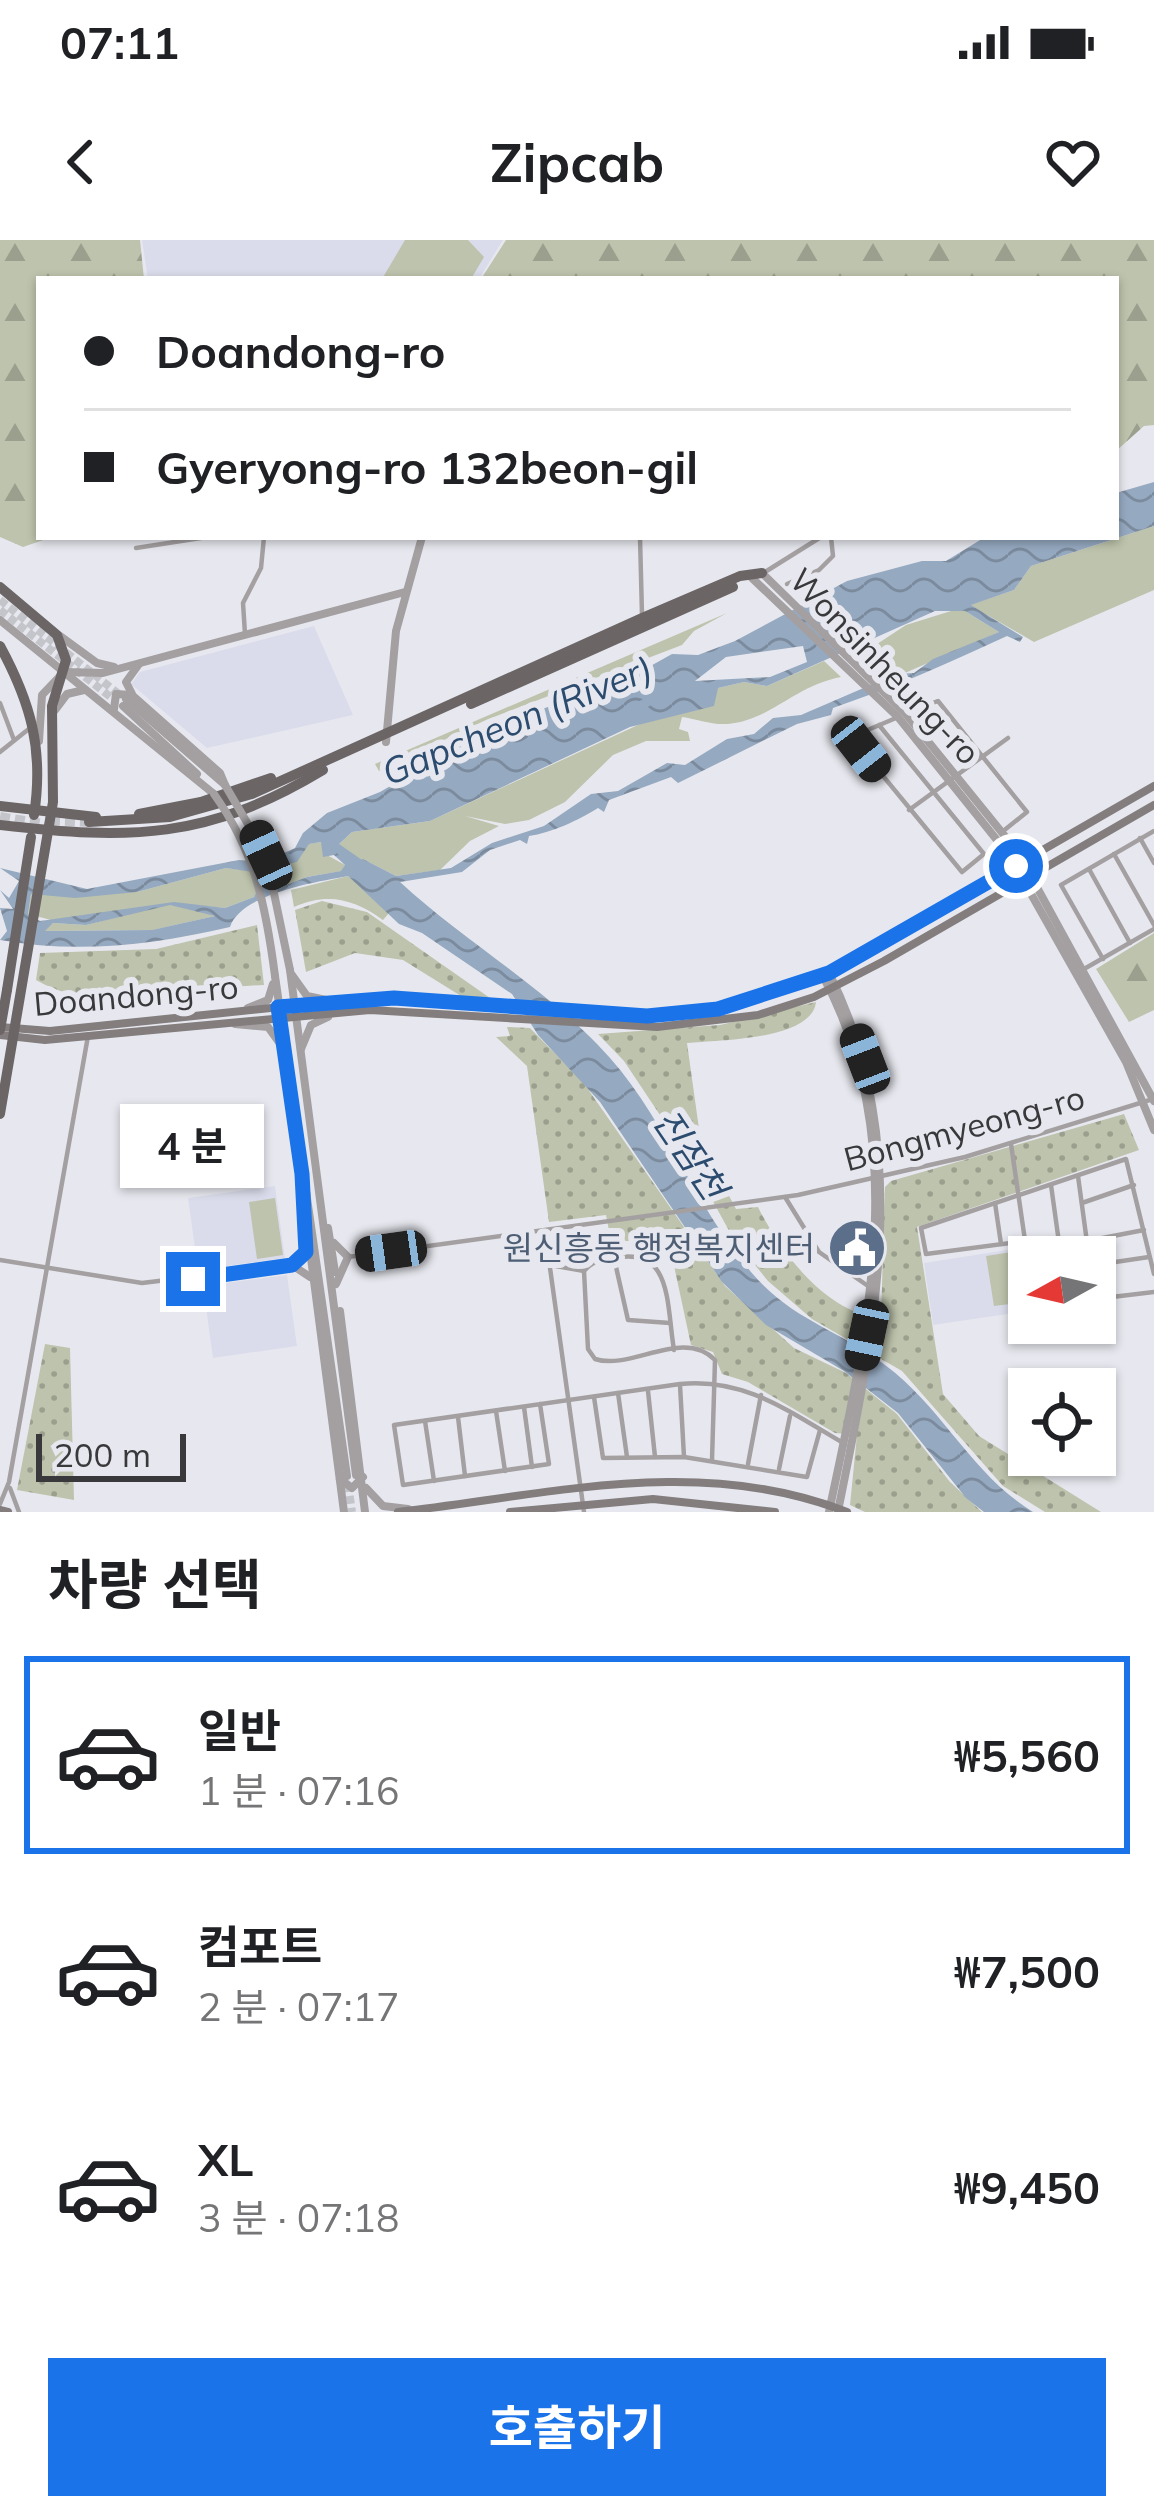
<!DOCTYPE html>
<html lang="ko">
<meta charset="utf-8">
<style>
:root{--surface:#fff;--page:#f6f6f6;--text:#202124;--muted:#757577;--line:#e0e0e0;--accent:#1a73e8}
body{margin:0;font-family:Mulish,"Noto Sans KR",sans-serif;background:var(--page);color:var(--text);height:100vh;display:flex;flex-direction:column;font-size:45px;white-space:nowrap}
*{box-sizing:border-box;margin:0}
p{font-size:39px;color:var(--muted)}
.icon{flex:none;width:66px;height:66px;fill:none;stroke:currentColor;stroke-width:2;stroke-linecap:round;stroke-linejoin:round}
.map{position:relative;height:1272px;overflow:hidden}
.sheet{display:flex;flex-direction:column;background:var(--surface);flex:1}
.sheet>*{flex:none}
.banner{position:absolute;left:36px;top:36px;width:1083px;height:264px;border-radius:0px;box-shadow:0 3px 9px #0004;display:grid;align-content:center;height:264px;padding:0 48px;background:var(--surface)}
.needle{width:78px;rotate:262deg}
.fabs{position:absolute;left:1008px;top:996px;display:grid;gap:24px}
.fabs a{display:grid;place-items:center;width:108px;height:108px;border-radius:0px;background:var(--surface);box-shadow:0 3px 9px #0004;font-size:60px}
.scale{position:absolute;left:36px;bottom:30px;width:150px;box-sizing:border-box;padding-left:12px;border:6px solid #39393c;border-top:0;font-size:33px;line-height:42px;white-space:nowrap;color:#39393c;-webkit-text-stroke:9px #e7e8ef;paint-order:stroke}
.end{position:absolute;width:54px;height:54px;margin:-27px;border:15px solid #1a73e8;background:#fff;box-shadow:0 0 0 6px #fff}
.from{border-radius:50%}
.bubble{position:absolute;height:84px;border-radius:0px;background:var(--surface);box-shadow:0 3px 9px #0004;font-size:39px;font-weight:700;line-height:84px;text-align:center}
.car{position:absolute;width:36px;height:72px;margin:-36px -18px;border-radius:15px;box-shadow:0 0 9px 3px #0007;background:linear-gradient(#222 24%,#8ab4d8 0 40%,#222 0 76%,#8ab4d8 0 86%,#222 0)}
.banner b{display:flex;align-items:center;gap:42px;height:114px;font-size:45px}
.banner b+b{border-top:3px solid var(--line)}
.banner i{width:30px;height:30px;background:var(--text)}
ul{padding:0;list-style:none}
li{display:flex;align-items:center;gap:36px;height:198px;margin:0 24px 18px;padding:0 24px;border:6px solid transparent;border-radius:0px}
li div{flex:1}
li b{display:block;font-size:45px}
li em{font-style:normal;font-weight:700}
li.on{border-color:var(--accent)}
li>.icon{width:108px;height:108px;stroke-width:1.5}
h2{padding:0 48px;font-size:54px;line-height:144px}
.button{display:flex;gap:24px;margin-top:auto;padding:24px 48px}
.button a{flex:1;height:138px;border-radius:0px;background:var(--accent);color:#fff;font-size:48px;font-weight:700;line-height:138px;text-align:center}
.status{display:flex;justify-content:space-between;align-items:center;height:84px;padding:0 60px;background:var(--surface);direction:ltr}
.status svg{height:33px;fill:currentColor}
header{display:flex;justify-content:space-between;align-items:center;height:156px;padding:0 48px;background:var(--surface);font-size:54px;font-weight:700}
.map>svg:first-child{display:block}
</style>
<div class="status"><b>07:11</b><svg viewBox="0 0 49 12"><path d="M0 12V9h3v3zM5 12V6h3v6zM10 12V3h3v9zM15 12V0h3v12zM26 1h20v11H26zM47 4h2v5h-2z"/></svg></div>
<header><svg class="icon" aria-label="back" viewBox="0 0 24 24"><path d="M15 5l-7 7 7 7"/></svg>Zipcab<svg class="icon" aria-label="heart" viewBox="0 0 24 24"><path d="M12 20l-8-8c-3-5 5-10 8-4 3-6 11-1 8 4z"/></svg></header>
<div class="map">
<svg width="1154" height="1272" viewBox="0 0 1154 1272">
<defs>
<pattern id="forest-firs" width="22" height="20" patternUnits="userSpaceOnUse" patternTransform="scale(3)"><rect width="22" height="20" fill="#bdc3ac"/><path d="M5 1l3.5 6h-7zM16 11l3.5 6h-7z" fill="#9b9f8d"/></pattern>
<pattern id="park-dots" width="8" height="8" patternUnits="userSpaceOnUse" patternTransform="scale(3)"><rect width="8" height="8" fill="#bdc3ac"/><path d="M2 2h.1M6 6h.1" fill="none" stroke="#9b9f8d" stroke-width="1.8" stroke-linecap="round"/></pattern>
<pattern id="water-waves" width="16" height="10" patternUnits="userSpaceOnUse" patternTransform="scale(3)"><rect width="16" height="10" fill="#95a9c0"/><path d="M0 5q4-4 8 0t8 0" fill="none" stroke="#7b8b9d"/></pattern>
</defs>
<rect width="100%" height="100%" fill="#e7e8ef"/>
<g fill="#dbdceb">
<path d="M142,0H503L479,39H148Z"/>
<path d="M314,386L353,475L207,508L131,444L140,432Z"/>
<path d="M275,946L285,1018L198,1030L188,958Z"/>
<path d="M1020,1008L1029,1071L933,1085L924,1023Z"/>
<path d="M287,1035L297,1106L213,1118L203,1046Z"/>
</g>
<g fill="#bdc3ac">
<path d="M405,0H468L484,17L471,39H382Z"/>
<path d="M1154,286V350L1034,402L970,365L1014,350L1031,326Z"/>
<path d="M951,371H965L999,392L882,443L853,412L871,408L906,385Z"/>
<path d="M727,373L694,391L682,405L486,480L379,531L375,524Z"/>
<path d="M824,421L841,437C794,446 771,480 728,484C710,485 697,479 682,477L679,489L688,492L690,501H646L613,515L565,562L529,580L505,584L465,576L499,586L470,601L440,630L396,636L363,619L350,622L337,606L352,592L430,581L718,448L744,442L767,446Z"/>
<path d="M321,602L327,615L345,625L342,631L307,637L225,668L179,664L215,676L153,690L44,691L53,683L86,685L163,665L51,680L28,674L31,654L137,652L226,628L253,631L286,624L308,604Z"/>
<path d="M348,636L389,673L383,680C354,659 328,652 294,667L291,650Z"/>
<path d="M275,958L283,1015L257,1019L249,962Z"/>
<path d="M1018,1011L1026,1062L994,1066L986,1016Z"/>
</g>
<g fill="url(#forest-firs)">
<path d="M0,0H140L144,39H39V297H52L23,307L0,297Z"/>
<path d="M506,0H1154V185L1144,186L1116,211V39H481Z"/>
<path d="M1154,693V770L1129,782L1096,729Z"/>
</g>
<g fill="url(#park-dots)">
<path d="M322,661L367,672L490,758L461,756L403,720L355,713L306,732L295,670Z"/>
<path d="M257,685L264,745C188,747 107,781 36,740L40,713L156,709Z"/>
<path d="M816,762C812,800 719,800 687,803L701,903L736,969L758,967C780,1012 827,1074 881,1078L885,947L891,941L1124,874L1139,910L917,987L943,1154L979,1196L1101,1272H1045L1003,1246L902,1131L812,1079L768,1041L733,998L692,923L624,821L598,794L720,785Z"/>
<path d="M507,787L530,788L583,842L725,1046L794,1108L846,1133L897,1174L950,1242L982,1272H865L850,1265L857,1195L835,1193L748,1142L722,1134L713,1112L691,1105L673,1021L644,1001H611L606,975L549,982L527,826L496,797L510,796Z"/>
<path d="M45,1104L70,1108L74,1260L17,1250Z"/>
</g>
<path fill="url(#water-waves)" fill-rule="evenodd" d="M1154,242V286L1031,326L1014,350L971,365L1023,397L1020,402L1007,396C975,411 943,425 908,440L907,446L902,443L833,468L831,475L797,484L678,543L671,537L609,560L604,572L598,568C579,580 551,593 529,596L527,604L520,600L490,610L462,632L400,642C463,700 539,744 598,805C663,871 692,963 751,1032C791,1080 839,1090 885,1125C943,1168 971,1234 1033,1272H984L966,1258L898,1173L844,1131L766,1085L722,1042L600,862L538,795L512,754L422,693L399,684L348,636C310,643 240,655 230,687C153,705 78,714 0,700L7,691L0,668L13,669L0,650L9,658L19,641L0,628L87,649L239,620L264,622L295,608L303,593L327,573L380,552L487,490L638,433L672,414L698,415L735,401L847,341L922,321H946L985,297H1116V253ZM935,371H965L999,392L933,419L914,433L896,434L801,475L773,478L754,494L727,499L685,525L667,523L618,551L591,554L544,586L492,603L451,628L396,636L363,619L350,621L337,606L352,592L430,581L630,487L714,466L718,448L744,442L767,446ZM803,406L807,422L770,437L695,441L726,417ZM321,602L323,617L334,615L345,625L341,631L307,637L225,668L174,662L40,681L28,674L31,654L75,658L137,652L226,628L253,632L297,622L309,604ZM170,665L215,676L152,690L45,691L53,683L86,685Z"/>
<g fill="none" stroke-linecap="round" stroke-linejoin="round">
<g stroke="#95a9c0" stroke-width="9">
<path d="M642,465L685,440"/>
<path d="M334,606L364,627"/>
<path d="M259,657L288,618"/>
</g>
<g stroke="#c4c5cb" stroke-width="8" stroke-dasharray="8 4" stroke-linecap="butt">
<path d="M0,360L120,455"/>
<path d="M0,370L117,462"/>
<path d="M348,1244L352,1272"/>
</g>
<g stroke="#c4c5cb" stroke-width="10" stroke-dasharray="10 5" stroke-linecap="butt">
<path d="M0,577L56,586"/>
<path d="M50,580L89,582"/>
</g>
<g stroke="#a4a0a1" stroke-width="4.5">
<path d="M640,297L642,375"/>
<path d="M136,308L207,297"/>
<path d="M765,332L821,297"/>
<path d="M787,344L819,330L833,316L831,297"/>
<path d="M245,394L243,363L261,328L264,297"/>
<path d="M0,463L14,500"/>
<path d="M906,473L938,461L1027,572L1002,592"/>
<path d="M879,485L984,614L962,632L851,497L896,478"/>
<path d="M0,512L30,488"/>
<path d="M909,570L1008,498"/>
<path d="M1140,598L1154,623"/>
<path d="M1114,614L1154,685"/>
<path d="M1089,629L1130,703"/>
<path d="M1103,719L1061,645L1154,591"/>
<path d="M1084,729L1154,689"/>
<path d="M1011,904L1029,1028"/>
<path d="M1078,936L1089,1017"/>
<path d="M1051,945L1061,1017"/>
<path d="M785,957L819,1012L868,1046"/>
<path d="M995,963L1001,1004"/>
<path d="M1082,963L1134,945"/>
<path d="M545,992L584,1272"/>
<path d="M1026,1001L926,1014L921,988L1126,919L1154,1034"/>
<path d="M1087,1001L1144,990"/>
<path d="M348,1017L798,955L965,917L1153,859"/>
<path d="M614,1018L628,1080L670,1083"/>
<path d="M0,1020L142,1043L291,1025"/>
<path d="M550,1025L584,1031"/>
<path d="M1095,1025L1149,1017"/>
<path d="M1095,1059L1154,1052"/>
<path d="M674,1110C666,1062 673,1003 609,1019C597,1022 593,1021 584,1031L588,1109L595,1119C631,1131 683,1087 715,1120L712,1220"/>
<path d="M680,1145L684,1217"/>
<path d="M648,1151L655,1217"/>
<path d="M618,1153L627,1217"/>
<path d="M594,1157L603,1218L684,1217L807,1237L820,1190"/>
<path d="M540,1164L549,1224L403,1245L394,1185L680,1144C745,1137 791,1173 845,1204"/>
<path d="M524,1167L532,1227"/>
<path d="M496,1171L505,1231"/>
<path d="M458,1177L465,1236"/>
<path d="M425,1181L434,1241"/>
<path d="M748,1224L761,1155"/>
<path d="M779,1229L790,1176"/>
<path d="M10,1248L19,1272"/>
<path d="M0,1264L9,1242L88,796"/>
</g>
<g stroke="#a4a0a1" stroke-width="8">
<path d="M762,333L905,473L1017,611L1154,861"/>
<path d="M752,338L898,477L1009,615L1126,822L1154,890"/>
<path d="M0,380L214,554"/>
<path d="M60,396L97,423L114,427"/>
<path d="M139,424L126,442L133,456L220,533L225,545"/>
<path d="M126,459L224,544"/>
<path d="M123,466L197,534"/>
<path d="M114,469L116,454L131,455"/>
<path d="M55,470L67,454L84,450"/>
<path d="M39,501L42,455L64,432L103,433L405,352"/>
<path d="M386,502L396,391L422,297"/>
<path d="M290,730L356,1235"/>
<path d="M829,733C916,904 874,1094 838,1271"/>
<path d="M292,735L307,756L326,760"/>
<path d="M275,736L347,1236"/>
<path d="M823,736C914,907 866,1095 829,1272"/>
<path d="M248,768L268,760L273,744"/>
<path d="M235,784L268,787L281,805"/>
<path d="M301,809L311,785L328,777"/>
<path d="M301,941L344,1272"/>
<path d="M328,988L335,1032"/>
<path d="M334,1003L348,1017L336,1044"/>
<path d="M306,1008L292,1025L310,1037"/>
<path d="M340,1071L365,1272"/>
<path d="M340,1239L352,1248L363,1237"/>
<path d="M366,1248L383,1266L408,1269"/>
</g>
<g stroke="#837d7e" stroke-width="8">
<path d="M0,787L50,791L367,758L647,776L734,766L829,733L1154,546"/>
<path d="M0,795L45,800L370,770L657,787L758,775L814,757L884,721L1154,565"/>
<path d="M0,1270L8,1272"/>
<path d="M398,1272C548,1255 699,1214 847,1272"/>
<path d="M510,1272L653,1259L775,1272"/>
</g>
<g stroke="#6b6566" stroke-width="10">
<path d="M0,347L57,395L66,420L52,466L53,562L0,874"/>
<path d="M0,406C31,463 44,510 34,575"/>
<path d="M471,464L733,347"/>
<path d="M0,566L96,577"/>
<path d="M139,574L201,562L271,538"/>
<path d="M89,582L170,577L252,554L642,378L740,336L762,333"/>
<path d="M0,585C130,600 207,600 323,530"/>
<path d="M0,790L7,750"/>
</g>
<g stroke="#a4a0a1" stroke-width="8">
<path d="M225,545L266,615L290,730"/>
<path d="M214,554C255,611 266,667 275,736"/>
</g>
<path stroke="#6b6566" stroke-width="10" d="M7,750L31,597"/>
</g>
<g fill="none" stroke-linecap="round" stroke-linejoin="round">
<path stroke="#1a73e8" stroke-width="15" d="M193,1039L292,1025L306,1012L302,934L278,767L394,758L647,776L718,769L829,733L1016,626"/>
</g>
<defs>
<g id="civic-disc" transform="scale(3)"><circle r="9.5" fill="#5c6f8a" stroke="#e7e8ef"/><path d="M-.6-6.5H3V-4.5H.6V-3L4-1V1h2V6H-6V1h2V-1L-.6-3ZM-1.2 2.5V6h2.4V2.5Z" fill="#fff"/></g>
</defs>
<g fill-rule="evenodd">
<use href="#civic-disc" x="857" y="1008"/>
</g>
<g text-anchor="middle" stroke-width="12" stroke-linejoin="round" paint-order="stroke">
<g font-size="33" fill="#39393c" stroke="#e7e8ef">
<text transform="translate(885 426) rotate(46)" y="12">Wonsinheung-ro</text>
<text transform="translate(136 755) rotate(-5)" y="12">Doandong-ro</text>
<text transform="translate(964 888) rotate(-15)" y="12">Bongmyeong-ro</text>
</g>
<g font-size="33" fill="#4e5e75" stroke="#e7e8ef" text-anchor="end">
<text x="815" y="1020">원신흥동 행정복지센터</text>
</g>
<g font-size="36" font-style="italic" fill="#2c4c6f" stroke="#e7e8ef">
<text transform="translate(517 480) rotate(-22)" y="13">Gapcheon (River)</text>
<text transform="translate(690 914) rotate(56)" y="13">진잠천</text>
</g>
</g>
</svg>
<div class="fabs">
<a><svg class="needle" viewBox="-14 -14 28 28"><path d="M0-13l5 13h-10z" fill="#e53935"/><path d="M0 13l5-13h-10z" fill="#757577"/></svg></a>
<a><svg class="icon" aria-label="locate" viewBox="0 0 24 24"><circle cx="12" cy="12" r="6"/><path d="M12 2v4M12 18v4M2 12h4M18 12h4"/></svg></a>
</div>
<div class="scale">200 m</div>
<i class="end from" style="left:1016px;top:626px"></i>
<i class="end" style="left:193px;top:1039px"></i>
<div class="bubble" style="left:120px;top:864px;width:144px">4 분</div>
<i class="car" style="left:861px;top:509px;rotate:142deg"></i>
<i class="car" style="left:266px;top:615px;rotate:335deg"></i>
<i class="car" style="left:865px;top:819px;rotate:339deg"></i>
<i class="car" style="left:391px;top:1011px;rotate:262deg"></i>
<i class="car" style="left:867px;top:1095px;rotate:192deg"></i>
<div class="banner">
<b><i class="from"></i>Doandong-ro</b>
<b><i></i>Gyeryong-ro 132beon-gil</b>
</div>
</div>
<section class="sheet">
<h2>차량 선택</h2>
<ul>
<li class="on"><svg class="icon" aria-label="car" viewBox="0 0 24 24"><path d="M5 17H2v-5l4-1 3-4h7l3 4 3 1v5h-3M9 17h6M6 11h13"/><circle cx="7" cy="17" r="2"/><circle cx="17" cy="17" r="2"/></svg><div><b>일반</b><p>1 분 · 07:16</p></div><em>₩5,560</em></li>
<li><svg class="icon" aria-label="car" viewBox="0 0 24 24"><path d="M5 17H2v-5l4-1 3-4h7l3 4 3 1v5h-3M9 17h6M6 11h13"/><circle cx="7" cy="17" r="2"/><circle cx="17" cy="17" r="2"/></svg><div><b>컴포트</b><p>2 분 · 07:17</p></div><em>₩7,500</em></li>
<li><svg class="icon" aria-label="car" viewBox="0 0 24 24"><path d="M5 17H2v-5l4-1 3-4h7l3 4 3 1v5h-3M9 17h6M6 11h13"/><circle cx="7" cy="17" r="2"/><circle cx="17" cy="17" r="2"/></svg><div><b>XL</b><p>3 분 · 07:18</p></div><em>₩9,450</em></li>
</ul>
<div class="button"><a>호출하기</a></div>
</section>
